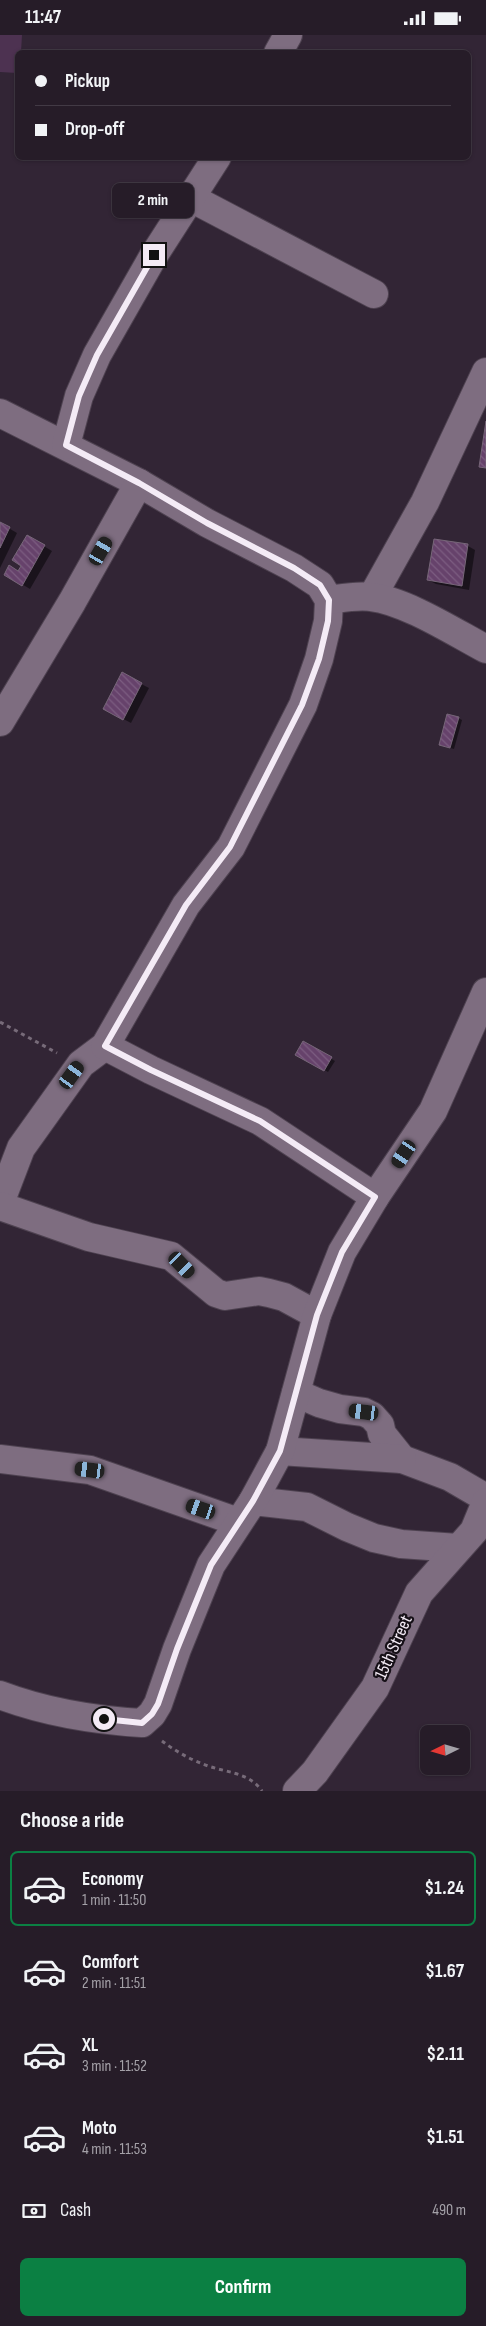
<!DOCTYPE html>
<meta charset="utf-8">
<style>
:root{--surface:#261c28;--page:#322934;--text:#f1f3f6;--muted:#a4a1a8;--line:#423a45;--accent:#0b8043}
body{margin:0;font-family:"Sofia Sans Condensed",sans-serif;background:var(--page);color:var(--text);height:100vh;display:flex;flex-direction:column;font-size:19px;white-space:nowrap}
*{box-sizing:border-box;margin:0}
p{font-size:16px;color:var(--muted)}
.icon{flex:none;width:28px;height:28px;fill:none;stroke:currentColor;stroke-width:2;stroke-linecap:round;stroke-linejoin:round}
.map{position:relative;height:1756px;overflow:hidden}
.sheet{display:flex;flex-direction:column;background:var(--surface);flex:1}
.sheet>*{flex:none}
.hud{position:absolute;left:15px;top:15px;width:456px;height:110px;border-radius:8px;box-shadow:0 1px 4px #0004,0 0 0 1px var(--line);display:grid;align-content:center;height:110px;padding:0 20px;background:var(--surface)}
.needle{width:32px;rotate:265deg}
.controls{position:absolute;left:420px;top:1690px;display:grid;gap:10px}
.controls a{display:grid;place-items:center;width:50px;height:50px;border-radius:8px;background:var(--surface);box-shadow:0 1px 4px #0004,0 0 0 1px var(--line);font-size:25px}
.end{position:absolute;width:22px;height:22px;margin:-11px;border:6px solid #f4ebf6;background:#111;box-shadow:0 0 0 2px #111}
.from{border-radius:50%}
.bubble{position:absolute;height:35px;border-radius:8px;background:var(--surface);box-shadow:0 1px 4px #0004,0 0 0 1px var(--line);font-size:16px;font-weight:700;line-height:35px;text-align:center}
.car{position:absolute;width:15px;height:30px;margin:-15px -8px;border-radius:6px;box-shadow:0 0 4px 1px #0007;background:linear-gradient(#222 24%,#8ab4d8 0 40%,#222 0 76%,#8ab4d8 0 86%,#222 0)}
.hud b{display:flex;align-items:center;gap:18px;height:48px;font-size:19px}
.hud b+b{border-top:1px solid var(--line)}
.hud i{width:12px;height:12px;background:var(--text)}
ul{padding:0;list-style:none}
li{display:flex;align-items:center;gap:15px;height:75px;margin:0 10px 8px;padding:0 10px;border:2px solid transparent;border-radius:8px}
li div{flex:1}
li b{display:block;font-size:19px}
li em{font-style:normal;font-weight:700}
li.active{border-color:var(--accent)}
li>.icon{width:45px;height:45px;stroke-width:1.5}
h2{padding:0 20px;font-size:22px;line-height:60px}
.pay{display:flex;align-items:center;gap:12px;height:55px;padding:0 20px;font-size:19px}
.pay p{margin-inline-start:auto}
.cta{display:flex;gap:10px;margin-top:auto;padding:10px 20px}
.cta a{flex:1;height:58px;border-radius:8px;background:var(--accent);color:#fff;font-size:20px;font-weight:700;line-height:58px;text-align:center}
.status{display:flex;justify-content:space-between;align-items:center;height:35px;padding:0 25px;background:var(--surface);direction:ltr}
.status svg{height:14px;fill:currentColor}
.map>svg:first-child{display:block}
</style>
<div class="status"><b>11:47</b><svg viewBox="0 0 49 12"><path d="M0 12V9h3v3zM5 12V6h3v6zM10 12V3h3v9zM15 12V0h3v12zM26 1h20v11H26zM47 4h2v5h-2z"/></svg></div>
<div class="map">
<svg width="486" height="1756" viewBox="0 0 486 1756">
<defs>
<pattern id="building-back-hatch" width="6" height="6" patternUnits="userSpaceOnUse" patternTransform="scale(1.25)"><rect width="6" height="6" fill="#66426b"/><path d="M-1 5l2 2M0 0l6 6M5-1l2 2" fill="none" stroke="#7c5d81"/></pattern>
</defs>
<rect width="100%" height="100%" fill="#322535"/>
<path fill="#4d3251" d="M0,0H22L21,17L18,18L17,38L0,37Z"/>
<g fill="#0007">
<path d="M0,488L17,498L0,533Z"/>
<path d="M27,501L52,516L30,554L5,539L19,537L23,530Z"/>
<path d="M468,511L475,515L469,555L436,549L428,545Z"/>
<path d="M122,639L149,653L131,688L112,678Z"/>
<path d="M458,683L462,685L454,714L440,710Z"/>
<path d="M304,1008L335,1026L328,1037L297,1019Z"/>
</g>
<g fill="url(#building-back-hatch)" stroke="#766678">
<path d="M486,386V433L479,432Z"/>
<path d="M0,487L10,492L0,513Z"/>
<path d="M27,500L45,510L22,551L4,540L9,530L18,536L21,531L12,525Z"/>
<path d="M434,504L468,509L462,551L427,545Z"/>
<path d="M122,637L142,648L123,685L103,674Z"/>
<path d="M447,679L459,682L450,713L439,710Z"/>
<path d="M303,1006L332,1022L324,1036L295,1020Z"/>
</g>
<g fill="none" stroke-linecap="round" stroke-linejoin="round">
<g stroke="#4e4250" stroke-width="30">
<g id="minor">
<path d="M278,18L288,0"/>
<path d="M191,163L374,259"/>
<path d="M0,378L139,448L207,488L294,533L320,550L329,565L328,586L319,624L303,670L231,812L186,870L105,1011L81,1029L21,1113L0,1168"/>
<path d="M66,410L79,361L97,320L154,220L217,122"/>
<path d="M372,562L425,467L486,337"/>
<path d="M329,565C343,563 357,560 371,562C406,566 454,597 486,614"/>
<path d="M0,687L72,567L139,448"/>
<path d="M105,1011L151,1035L260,1086L375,1162"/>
<path d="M0,1171L89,1202L171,1221L216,1258L225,1261L259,1256L269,1258L284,1262L317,1280"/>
<path d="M296,1358L319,1368L340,1374L364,1377L372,1381L380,1390L382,1399L402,1424L450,1442L486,1463"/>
<path d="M280,1416L402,1424"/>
<path d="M0,1424L90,1435L238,1487"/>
<path d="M253,1466L307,1472L347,1492L374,1503L401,1509L458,1513"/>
<path d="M0,1660C45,1677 94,1685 142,1688L152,1679L158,1669L177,1614L211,1530L253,1466L280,1416L317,1280L342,1217L375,1162L433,1076L486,957"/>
<path d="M297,1756L315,1737L375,1653L419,1558L474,1496L486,1467"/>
</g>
</g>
<g stroke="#776b79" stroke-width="3" stroke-dasharray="4 4" stroke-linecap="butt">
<path d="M0,987L57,1018"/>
<path d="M162,1706C174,1715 189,1724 203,1729C224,1738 248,1736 262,1756"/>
</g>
<use href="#minor" stroke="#7e6d80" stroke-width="28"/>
</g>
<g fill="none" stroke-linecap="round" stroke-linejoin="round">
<path stroke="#f4ebf6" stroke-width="6" d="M104,1684L142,1688L152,1679L158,1669L177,1614L211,1530L253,1466L280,1416L317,1280L342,1217L375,1162L260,1086L151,1035L105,1011L186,870L230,812L302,670L319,624L328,586L329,565L320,550L294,533L207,488L139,448L66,410L79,361L97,320L154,220"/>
</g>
<g text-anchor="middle" stroke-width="4.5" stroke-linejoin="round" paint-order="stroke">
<g font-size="18" fill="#f4ebf6" stroke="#161017">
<text transform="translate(393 1612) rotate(-66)" y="6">15th Street</text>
</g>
</g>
</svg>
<div class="controls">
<a><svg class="needle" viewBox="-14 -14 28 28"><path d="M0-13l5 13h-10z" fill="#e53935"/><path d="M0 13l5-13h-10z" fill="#a4a1a8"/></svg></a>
</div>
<i class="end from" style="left:104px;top:1684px"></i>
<i class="end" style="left:154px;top:220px"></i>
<div class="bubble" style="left:112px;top:148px;width:82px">2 min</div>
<i class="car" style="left:101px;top:516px;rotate:30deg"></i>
<i class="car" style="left:72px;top:1040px;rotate:36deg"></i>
<i class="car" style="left:404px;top:1119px;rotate:214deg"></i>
<i class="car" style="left:182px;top:1230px;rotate:136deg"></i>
<i class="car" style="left:364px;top:1377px;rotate:277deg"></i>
<i class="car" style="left:90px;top:1435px;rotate:277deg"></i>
<i class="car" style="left:201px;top:1474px;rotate:289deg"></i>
<div class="hud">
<b><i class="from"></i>Pickup</b>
<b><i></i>Drop-off</b>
</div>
</div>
<section class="sheet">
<h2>Choose a ride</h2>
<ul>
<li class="active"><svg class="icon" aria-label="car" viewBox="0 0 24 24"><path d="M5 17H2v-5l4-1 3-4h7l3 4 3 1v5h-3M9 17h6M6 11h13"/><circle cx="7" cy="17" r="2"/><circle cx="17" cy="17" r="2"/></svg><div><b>Economy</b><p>1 min · 11:50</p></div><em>$1.24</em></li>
<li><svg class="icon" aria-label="car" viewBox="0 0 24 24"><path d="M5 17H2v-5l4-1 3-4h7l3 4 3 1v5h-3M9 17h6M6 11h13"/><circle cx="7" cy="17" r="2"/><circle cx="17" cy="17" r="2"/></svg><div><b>Comfort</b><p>2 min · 11:51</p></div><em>$1.67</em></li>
<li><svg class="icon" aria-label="car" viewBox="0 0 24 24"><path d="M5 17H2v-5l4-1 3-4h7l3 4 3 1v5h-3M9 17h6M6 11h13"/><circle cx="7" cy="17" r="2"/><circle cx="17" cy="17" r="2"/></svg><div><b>XL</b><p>3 min · 11:52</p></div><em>$2.11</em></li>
<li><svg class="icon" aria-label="car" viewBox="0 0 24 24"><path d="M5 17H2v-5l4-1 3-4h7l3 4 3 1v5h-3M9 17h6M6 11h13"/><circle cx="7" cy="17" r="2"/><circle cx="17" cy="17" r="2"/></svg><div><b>Moto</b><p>4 min · 11:53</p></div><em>$1.51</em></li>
</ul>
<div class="pay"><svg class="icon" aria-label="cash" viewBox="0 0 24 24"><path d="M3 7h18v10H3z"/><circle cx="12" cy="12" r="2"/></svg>Cash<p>490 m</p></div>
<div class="cta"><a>Confirm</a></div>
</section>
